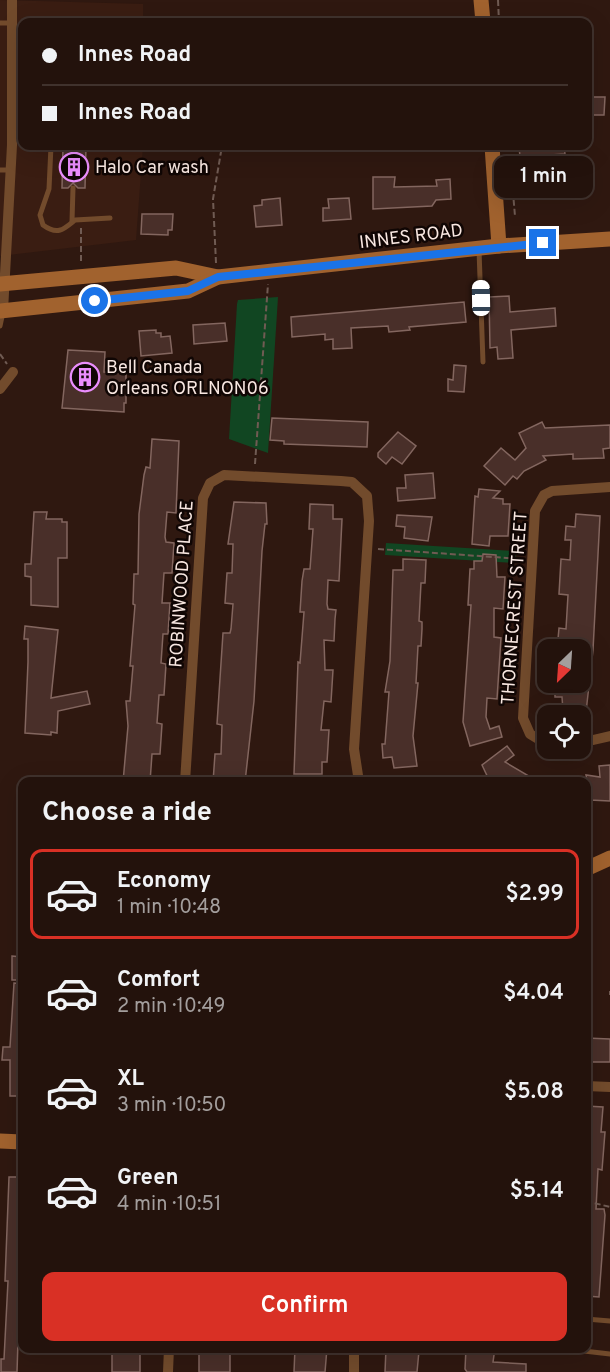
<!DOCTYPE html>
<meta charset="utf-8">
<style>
:root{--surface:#23120c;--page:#2b1b15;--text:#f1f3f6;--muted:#a39e9d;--line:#40322d;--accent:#d93025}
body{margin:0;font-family:Overpass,sans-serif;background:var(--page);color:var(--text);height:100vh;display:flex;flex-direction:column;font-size:22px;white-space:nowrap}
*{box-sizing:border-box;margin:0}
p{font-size:20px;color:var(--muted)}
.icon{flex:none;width:33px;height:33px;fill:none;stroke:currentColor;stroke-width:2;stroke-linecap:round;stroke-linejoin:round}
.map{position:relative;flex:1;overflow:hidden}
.drawer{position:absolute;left:18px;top:777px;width:573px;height:576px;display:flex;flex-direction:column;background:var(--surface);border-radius:12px;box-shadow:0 6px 24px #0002,0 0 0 2px var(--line)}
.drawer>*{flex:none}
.guide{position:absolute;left:18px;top:18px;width:574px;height:132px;border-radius:12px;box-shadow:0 6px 24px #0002,0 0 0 2px var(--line);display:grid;align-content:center;height:132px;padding:0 24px;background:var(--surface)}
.needle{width:39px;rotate:205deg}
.buttons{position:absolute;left:537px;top:639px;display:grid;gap:12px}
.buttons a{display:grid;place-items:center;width:54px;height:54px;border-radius:12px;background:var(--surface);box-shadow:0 6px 24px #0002,0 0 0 2px var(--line);font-size:30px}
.end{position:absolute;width:27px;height:27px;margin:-14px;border:8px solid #1a73e8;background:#fff;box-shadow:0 0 0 3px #fff}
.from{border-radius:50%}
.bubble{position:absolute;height:42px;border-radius:12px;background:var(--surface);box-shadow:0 6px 24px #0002,0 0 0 2px var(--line);font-size:20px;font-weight:600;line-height:42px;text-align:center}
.car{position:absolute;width:18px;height:36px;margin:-18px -9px;border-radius:8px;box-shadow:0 0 4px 2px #0007;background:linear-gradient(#fff 24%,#345 0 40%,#fff 0 76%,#345 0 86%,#fff 0)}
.guide b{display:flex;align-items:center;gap:21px;height:57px;font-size:22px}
.guide b+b{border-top:2px solid var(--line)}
.guide i{width:15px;height:15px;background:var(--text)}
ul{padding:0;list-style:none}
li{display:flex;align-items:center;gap:18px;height:90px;margin:0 12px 9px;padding:0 12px;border:3px solid transparent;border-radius:12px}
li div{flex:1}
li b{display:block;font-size:22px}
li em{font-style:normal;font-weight:600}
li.current{border-color:var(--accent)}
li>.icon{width:54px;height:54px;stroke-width:1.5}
h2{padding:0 24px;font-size:27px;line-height:72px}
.primary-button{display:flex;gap:12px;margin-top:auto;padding:12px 24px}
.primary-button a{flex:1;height:69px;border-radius:12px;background:var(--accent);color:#fff;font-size:24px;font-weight:600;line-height:69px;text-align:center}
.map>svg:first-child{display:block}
</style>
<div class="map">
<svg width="610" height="1372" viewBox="0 0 610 1372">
<rect width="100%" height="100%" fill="#2f1810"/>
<path fill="#3a1d12" d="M0,0L143,4V22H22V146H143L136,240L0,256Z"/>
<g fill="#114622">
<path d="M278,297L277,313L268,453L229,439L237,304L238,300Z"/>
<path d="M386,543L516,551L515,563L385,555Z"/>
</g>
<g fill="#492f29" stroke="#83665f" stroke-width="1.5">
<path d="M588,97H605L604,115H588Z"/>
<path d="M63,146H86L85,188H78L73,183L68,188H62Z"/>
<path d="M519,146H564L565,154L520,157Z"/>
<path d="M373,177H395L394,187L437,186L436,180L450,179L451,199L436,200L432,206L373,209Z"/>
<path d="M280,198L282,225L256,227L254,206L262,205V200Z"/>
<path d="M349,198L351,219L323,221V208H329L328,199Z"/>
<path d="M142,214H173L172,230H168V235L141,234Z"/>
<path d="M509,296L510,312L555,308L556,326L511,330L513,358L498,359L497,347L490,348L489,297Z"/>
<path d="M464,302L466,322L409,327L410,330L389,332L388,326L351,328L352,348L333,349V339L325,340V334L292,337L291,317Z"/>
<path d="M225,323L227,341L194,344L193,325Z"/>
<path d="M156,330V333H161V337L170,336L172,353L141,356L139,331Z"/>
<path d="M68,350L105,352L104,372L126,373V403H124V412L62,408Z"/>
<path d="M454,365L466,366L464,392L448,391V379L453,380Z"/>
<path d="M272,418L368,422L367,447L284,444V441L270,440Z"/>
<path d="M542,422L545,428L610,425V448L603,449L604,458L573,459V454L543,456L546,460L524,471L517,479L513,476L505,485L484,466L501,448L515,460L526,448L519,433Z"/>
<path d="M398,432L416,446L402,464L392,457L386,464L378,457V453Z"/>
<path d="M152,439L179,441L176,513L167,512L165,537L166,542L174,543L172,573H164L162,603H170L168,634H163L161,663L166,664L164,695H159L157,723L162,724L160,754H152L150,782H123L128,726L126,701H130L133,666H130L135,605L133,604L134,574H138L139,514L144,475L146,467L150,468Z"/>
<path d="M433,473L435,498L398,501L397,488H406L405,475Z"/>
<path d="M479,489L500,491L493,498L503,499V504H510L508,536H490L489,546L472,544L475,496L478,497Z"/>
<path d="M234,502L266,503L267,524H265L262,551L254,701L245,782H213L215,754H221L222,725L217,724L223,633H230L231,629L233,604L225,603L227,573H232L233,544H228Z"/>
<path d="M310,504L333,505V519H342L339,581L328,580L327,604L328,609L336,610L335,619L334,641L324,640L325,670H333L331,702L324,701L321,730H329L327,762H322V774H294L298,662L300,663L304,612H300L302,581L304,569H310L313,529H309Z"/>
<path d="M34,512H47L46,519H62V522H67V558H58V607L31,605V577L25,576V564H31Z"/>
<path d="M576,514L600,516L593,650L586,712L563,711L562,697H555V683L580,685V650H557L559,628L566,629L568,595L559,594L561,559L570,560L571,540H565L566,526L575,527Z"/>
<path d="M397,515L432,517L428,541L404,538L405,527L396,526Z"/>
<path d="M483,554L496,555L497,577H505L503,609L494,608V637L501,638L497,699L487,698L486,717L490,729L499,726L502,737L470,746L463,722L471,605H468L470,569H474V561H482Z"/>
<path d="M403,559L426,560L425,583H421L419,621L422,622V629L421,646H418L416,683H418L413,736L417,766L394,768L392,757L383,758L382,744H385L389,692H385L390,661L393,570H403Z"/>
<path d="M25,626L58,630L51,698L87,691L90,704L58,711L57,733L51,732V735L25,733L28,662V639H24Z"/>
<path d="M507,746L514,755L505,762L539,782H490L482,765Z"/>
<path d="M610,765V801L590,800L586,775L600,777L599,766Z"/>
<path d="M12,956L22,957V980H12Z"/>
<path d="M14,983L22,984V1096H10V1060H2L3,1047H10Z"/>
<path d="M586,1038L610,1039V1062H586Z"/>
<path d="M586,1106L603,1107L601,1132H605L602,1170L598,1169L596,1209H604L605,1215L599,1297L586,1296Z"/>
<path d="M9,1177H22V1341H18L17,1372H1V1359H4L8,1281H5Z"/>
<path d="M112,1348H137V1353H140V1372H112Z"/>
<path d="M230,1348V1372H199V1349Z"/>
<path d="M295,1348H327L325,1372H294Z"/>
<path d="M386,1348H412V1351H419L417,1372H385Z"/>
<path d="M466,1348H495L493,1362L526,1364V1372H467L465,1369Z"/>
</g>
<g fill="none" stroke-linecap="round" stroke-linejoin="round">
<g stroke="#705b53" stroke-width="2" stroke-dasharray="6 3" stroke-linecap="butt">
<path d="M498,0L499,22"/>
<path d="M509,146L515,216"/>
<path d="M81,261V227"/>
<path d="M216,263L213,199L222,146"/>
<path d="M0,354L7,364"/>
<path d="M255,464L268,284"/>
<path d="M378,549L522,559"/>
<path d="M610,991V995"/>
<path d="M586,1201L610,1207"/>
</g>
<g stroke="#724b2c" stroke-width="5">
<path d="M0,23H11"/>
<path d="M51,146L49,189L40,215L43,225C58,236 64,229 75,220L110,218"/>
<path d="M0,170H11"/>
<path d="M72,221L73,188"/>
<path d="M479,250L483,362"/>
<path d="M0,326L3,312"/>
<path d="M586,1319L610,1321"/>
<path d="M558,1348L610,1354"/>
</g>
<g stroke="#724b2c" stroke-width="10">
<path d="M3,311L12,145V0"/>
<path d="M0,389L13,372"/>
<path d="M580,743L610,736"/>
<path d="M548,745L530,734L523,718L535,511L544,495L552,491L610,487"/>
<path d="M185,782L203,498L210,483L224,475L341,481L352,482L367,496L369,521L354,749L359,782"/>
<path d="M586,1086L610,1087"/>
<path d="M354,1348V1372"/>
<path d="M168,1372L169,1348"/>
</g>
<g stroke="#a1622e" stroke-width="15">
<path d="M481,0L483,22"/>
<path d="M492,146L499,246"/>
<path d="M0,284L176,268L218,277"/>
<path d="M0,311L188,291L218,277L499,246L610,239"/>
<path d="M586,869L610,858"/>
<path d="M0,1141L22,1142"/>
</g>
</g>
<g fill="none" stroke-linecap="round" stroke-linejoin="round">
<path stroke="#1a73e8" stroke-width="8" d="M95,301L188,291L218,277L543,243"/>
</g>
<defs>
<g id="building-ring" transform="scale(1.5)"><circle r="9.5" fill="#100604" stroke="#ea8dfd" stroke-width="1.5"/><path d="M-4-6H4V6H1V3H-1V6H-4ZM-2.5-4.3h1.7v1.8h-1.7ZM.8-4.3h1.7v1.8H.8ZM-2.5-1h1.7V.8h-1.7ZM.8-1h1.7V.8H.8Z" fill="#ea8dfd"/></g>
</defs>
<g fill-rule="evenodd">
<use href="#building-ring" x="74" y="167"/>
<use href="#building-ring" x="85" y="377"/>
</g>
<g text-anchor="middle" stroke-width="5" stroke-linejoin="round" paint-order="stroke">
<g font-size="18" fill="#f8e7e1" stroke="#100604" text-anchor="start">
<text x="95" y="173">Halo Car wash</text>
<text x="106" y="373">Bell Canada<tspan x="106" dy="21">Orleans ORLNON06</tspan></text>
</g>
<g font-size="18" fill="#f8e7e1" stroke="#100604">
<text transform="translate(411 236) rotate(-7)" y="6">INNES ROAD</text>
<text transform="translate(181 584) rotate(-86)" y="6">ROBINWOOD PLACE</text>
<text transform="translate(514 608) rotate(-86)" y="6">THORNECREST STREET</text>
</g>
</g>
</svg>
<div class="buttons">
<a><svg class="needle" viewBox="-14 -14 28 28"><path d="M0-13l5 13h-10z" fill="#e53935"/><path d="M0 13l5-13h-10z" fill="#a39e9d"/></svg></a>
<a><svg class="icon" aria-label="locate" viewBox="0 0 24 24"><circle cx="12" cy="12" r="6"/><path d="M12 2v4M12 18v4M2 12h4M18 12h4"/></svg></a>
</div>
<i class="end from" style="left:95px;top:301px"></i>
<i class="end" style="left:543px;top:243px"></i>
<div class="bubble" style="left:494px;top:156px;width:99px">1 min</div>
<i class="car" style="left:481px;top:298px;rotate:359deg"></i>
<div class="guide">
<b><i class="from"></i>Innes Road</b>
<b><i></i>Innes Road</b>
</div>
<section class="drawer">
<h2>Choose a ride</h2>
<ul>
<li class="current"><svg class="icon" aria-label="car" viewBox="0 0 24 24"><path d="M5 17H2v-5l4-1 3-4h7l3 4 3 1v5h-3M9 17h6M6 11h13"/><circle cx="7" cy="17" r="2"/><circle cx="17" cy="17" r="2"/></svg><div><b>Economy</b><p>1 min · 10:48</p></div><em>$2.99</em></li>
<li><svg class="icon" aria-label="car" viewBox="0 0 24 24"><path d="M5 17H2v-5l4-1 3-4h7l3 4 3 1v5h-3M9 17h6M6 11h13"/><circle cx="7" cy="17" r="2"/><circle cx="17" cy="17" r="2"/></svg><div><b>Comfort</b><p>2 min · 10:49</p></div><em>$4.04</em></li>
<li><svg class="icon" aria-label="car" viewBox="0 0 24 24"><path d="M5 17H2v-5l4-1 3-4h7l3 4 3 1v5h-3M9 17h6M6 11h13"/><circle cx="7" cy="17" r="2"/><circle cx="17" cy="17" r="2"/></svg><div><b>XL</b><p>3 min · 10:50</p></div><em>$5.08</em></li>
<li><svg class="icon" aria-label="car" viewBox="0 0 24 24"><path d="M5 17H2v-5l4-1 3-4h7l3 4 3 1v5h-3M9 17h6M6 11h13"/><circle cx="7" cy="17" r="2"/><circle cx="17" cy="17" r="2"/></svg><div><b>Green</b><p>4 min · 10:51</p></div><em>$5.14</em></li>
</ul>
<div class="primary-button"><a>Confirm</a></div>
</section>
</div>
